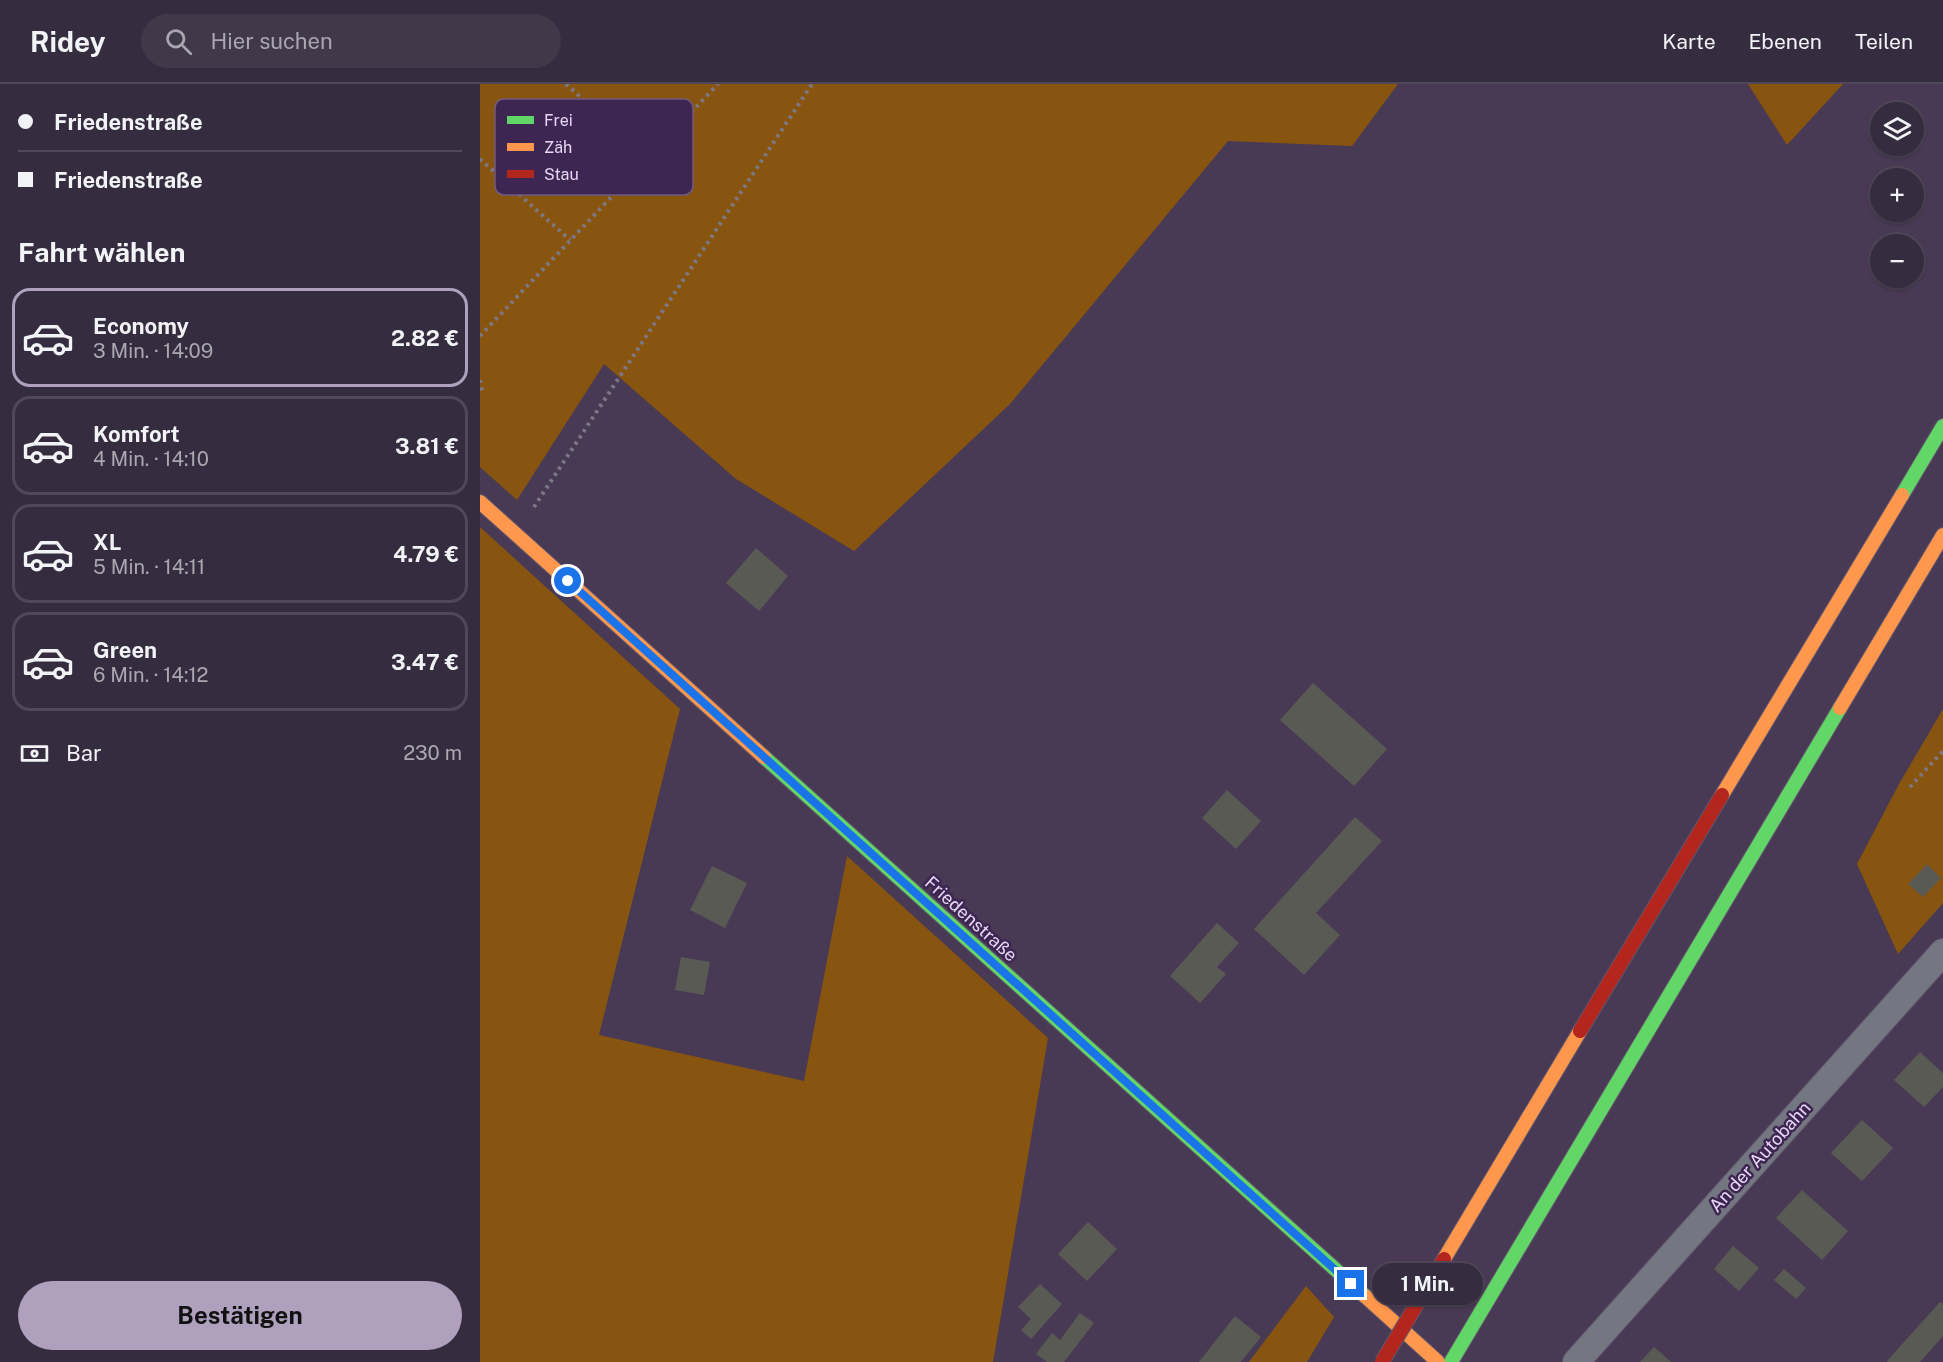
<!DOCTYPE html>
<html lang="de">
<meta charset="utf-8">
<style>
:root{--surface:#362c3f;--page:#41384a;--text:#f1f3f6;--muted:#aaa7b0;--line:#504859;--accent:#afa1bd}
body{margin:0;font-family:"Public Sans",sans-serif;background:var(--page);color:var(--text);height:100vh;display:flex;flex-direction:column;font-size:22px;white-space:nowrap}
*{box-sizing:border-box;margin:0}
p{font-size:20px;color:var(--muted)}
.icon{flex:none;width:33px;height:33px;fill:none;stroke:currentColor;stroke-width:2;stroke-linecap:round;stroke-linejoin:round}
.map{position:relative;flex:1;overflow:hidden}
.sheet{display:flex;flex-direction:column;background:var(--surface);width:480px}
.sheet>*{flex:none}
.guide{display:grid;align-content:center;height:132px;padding:0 18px;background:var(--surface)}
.buttons{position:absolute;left:1390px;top:18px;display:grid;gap:12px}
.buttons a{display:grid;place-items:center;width:54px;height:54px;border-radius:50%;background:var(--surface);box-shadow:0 2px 4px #0004,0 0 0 2px var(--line);font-size:30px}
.end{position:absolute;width:27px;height:27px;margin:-14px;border:8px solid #1a73e8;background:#fff;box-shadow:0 0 0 3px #fff}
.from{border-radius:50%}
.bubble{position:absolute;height:42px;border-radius:21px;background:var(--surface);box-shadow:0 2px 4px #0004,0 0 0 2px var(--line);font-size:20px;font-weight:700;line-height:42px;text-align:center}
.guide b{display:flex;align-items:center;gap:21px;height:57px;font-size:22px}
.guide b+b{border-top:2px solid var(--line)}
.guide i{width:15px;height:15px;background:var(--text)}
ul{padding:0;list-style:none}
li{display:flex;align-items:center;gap:18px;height:99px;margin:0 12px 9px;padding:0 6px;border:3px solid var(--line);border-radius:18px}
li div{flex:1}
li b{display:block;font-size:22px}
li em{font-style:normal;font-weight:700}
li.current{border-color:var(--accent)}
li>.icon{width:54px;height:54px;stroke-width:1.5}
h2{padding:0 18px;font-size:27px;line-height:72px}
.pay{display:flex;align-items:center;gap:15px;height:66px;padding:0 18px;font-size:22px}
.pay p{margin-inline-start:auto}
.primary-button{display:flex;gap:12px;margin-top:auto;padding:12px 18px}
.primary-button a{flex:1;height:69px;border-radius:36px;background:var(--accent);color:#111;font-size:24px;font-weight:700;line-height:69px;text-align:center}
header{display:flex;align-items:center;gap:36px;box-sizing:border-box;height:84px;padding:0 30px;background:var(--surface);border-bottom:2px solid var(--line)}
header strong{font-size:28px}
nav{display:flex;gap:33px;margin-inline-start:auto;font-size:21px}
.search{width:420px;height:54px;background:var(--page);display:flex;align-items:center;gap:15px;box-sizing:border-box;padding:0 21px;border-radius:33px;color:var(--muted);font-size:22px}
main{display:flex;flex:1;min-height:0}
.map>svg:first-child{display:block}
</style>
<header>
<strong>Ridey</strong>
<div class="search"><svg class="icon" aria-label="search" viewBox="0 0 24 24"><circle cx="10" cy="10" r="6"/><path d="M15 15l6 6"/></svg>Hier suchen</div>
<nav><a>Karte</a><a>Ebenen</a><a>Teilen</a></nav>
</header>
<main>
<section class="sheet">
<div class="guide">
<b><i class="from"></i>Friedenstraße</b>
<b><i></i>Friedenstraße</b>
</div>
<h2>Fahrt wählen</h2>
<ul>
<li class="current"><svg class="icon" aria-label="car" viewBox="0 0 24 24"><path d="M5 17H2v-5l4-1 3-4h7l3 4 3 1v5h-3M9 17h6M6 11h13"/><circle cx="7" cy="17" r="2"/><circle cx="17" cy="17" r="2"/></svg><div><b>Economy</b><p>3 Min. · 14:09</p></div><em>2.82 €</em></li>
<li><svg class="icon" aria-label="car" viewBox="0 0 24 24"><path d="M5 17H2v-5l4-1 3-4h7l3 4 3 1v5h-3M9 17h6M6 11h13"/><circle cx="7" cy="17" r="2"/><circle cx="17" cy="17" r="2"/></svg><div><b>Komfort</b><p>4 Min. · 14:10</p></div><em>3.81 €</em></li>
<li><svg class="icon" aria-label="car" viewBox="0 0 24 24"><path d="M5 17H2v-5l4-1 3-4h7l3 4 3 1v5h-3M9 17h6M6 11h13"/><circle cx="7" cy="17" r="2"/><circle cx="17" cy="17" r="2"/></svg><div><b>XL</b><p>5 Min. · 14:11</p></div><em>4.79 €</em></li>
<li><svg class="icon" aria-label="car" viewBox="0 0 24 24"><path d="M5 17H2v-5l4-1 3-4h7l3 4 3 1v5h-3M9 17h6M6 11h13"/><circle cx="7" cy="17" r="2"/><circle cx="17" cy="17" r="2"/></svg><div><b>Green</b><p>6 Min. · 14:12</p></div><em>3.47 €</em></li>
</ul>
<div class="pay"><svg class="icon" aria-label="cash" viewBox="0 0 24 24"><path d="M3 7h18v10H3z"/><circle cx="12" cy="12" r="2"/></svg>Bar<p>230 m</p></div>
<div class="primary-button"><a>Bestätigen</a></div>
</section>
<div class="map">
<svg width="1463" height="1278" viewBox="0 0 1463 1278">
<rect width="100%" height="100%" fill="#483a54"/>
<g fill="#885510">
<path d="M0,0H918L872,62L748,57L530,320L374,467L256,395L124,280L37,416L0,383Z"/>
<path d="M1268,0H1363L1307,61Z"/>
<path d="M0,443L200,625L119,951L324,997L367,772L568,954L513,1278H0Z"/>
<path d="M1463,625V819L1418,870L1377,780L1419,700Z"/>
<path d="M826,1202L854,1233L827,1278H769Z"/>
</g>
<g fill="#5a5a55">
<path d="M276,464L308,492L279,527L246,499Z"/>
<path d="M833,599L907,665L874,702L800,636Z"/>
<path d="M747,706L781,737L756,765L722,734Z"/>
<path d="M875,733L902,757L836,829L860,851L824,891L774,845Z"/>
<path d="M1447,780L1461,794L1443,813L1428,800Z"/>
<path d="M232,782L267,799L245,844L210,826Z"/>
<path d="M737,839L759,859L737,883L746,890L720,919L690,892Z"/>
<path d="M201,873L230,878L224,911L195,906Z"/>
<path d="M1440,968L1463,989V1003L1444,1023L1414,996Z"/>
<path d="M1382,1036L1413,1064L1382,1097L1351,1069Z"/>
<path d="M1322,1106L1368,1147L1342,1176L1296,1134Z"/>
<path d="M608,1138L637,1165L607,1197L578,1170Z"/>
<path d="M1253,1162L1279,1184L1259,1207L1234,1185Z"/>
<path d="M1304,1185L1326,1204L1316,1215L1294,1196Z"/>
<path d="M560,1200L582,1220L551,1255L541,1246L551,1235L538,1223Z"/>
<path d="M1460,1218L1463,1220V1252L1440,1278H1408L1407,1277Z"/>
<path d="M600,1229L614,1239L584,1278H567L556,1270L572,1249L580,1256Z"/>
<path d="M755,1232L781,1253L761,1278H719Z"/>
<path d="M1174,1263L1191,1278H1160Z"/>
</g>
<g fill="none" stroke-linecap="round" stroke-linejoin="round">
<g stroke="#61566c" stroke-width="28">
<path id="street" d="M1096,1278L1463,868"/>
</g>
<g stroke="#61566c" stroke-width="16">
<g id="fast">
<path d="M1422,411L1463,342"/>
<path d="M284,673L885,1212"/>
<path d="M971,1278L1360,624"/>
</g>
</g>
<g stroke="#61566c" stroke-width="16">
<g id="slow">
<path d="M0,418L284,673"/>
<path d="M1360,624L1463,451"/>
<path d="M1242,711L1422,411"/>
<path d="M964,1175L1100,947"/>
<path d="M885,1212L958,1278"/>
</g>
</g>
<g stroke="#61566c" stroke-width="16">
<path id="jam" d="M1100,947L1242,711"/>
</g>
<g stroke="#7c7987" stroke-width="4" stroke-dasharray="3 4.5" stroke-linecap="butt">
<path d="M86,0L167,74"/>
<path d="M0,75L90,156"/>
<path d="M0,252L238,0"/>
<path d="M0,296L2,307"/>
<path d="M54,423L332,0"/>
<path d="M1430,703L1463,667"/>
</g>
<use href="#street" stroke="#747681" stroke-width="26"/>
<use href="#fast" stroke="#63d668" stroke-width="14"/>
<use href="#slow" stroke="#ff974d" stroke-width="14"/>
<use href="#jam" stroke="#b3261e" stroke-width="14"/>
<g stroke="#61566c" stroke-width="16" stroke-linecap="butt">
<path id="jam-bridge" d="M902,1278L964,1175"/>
</g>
<use href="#jam-bridge" stroke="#b3261e" stroke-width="14"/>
</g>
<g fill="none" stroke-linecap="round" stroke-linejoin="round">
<path stroke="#1a73e8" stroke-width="8" d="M88,497L871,1200"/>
</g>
<g text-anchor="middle" stroke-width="5" stroke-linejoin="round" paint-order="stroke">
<g font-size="18" fill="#e6d8f5" stroke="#3e2653">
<text transform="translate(491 835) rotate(42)" y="6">Friedenstraße</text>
<text transform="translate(1280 1073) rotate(-48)" y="6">An der Autobahn</text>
</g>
</g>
<rect x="15" y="15" width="198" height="96" rx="9" fill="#3e2653" stroke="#705b84" stroke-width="1.5"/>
<rect x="27" y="32" width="27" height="8" fill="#63d668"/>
<rect x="27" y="59" width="27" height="8" fill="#ff974d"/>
<rect x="27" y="86" width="27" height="8" fill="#b3261e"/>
<g font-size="16" fill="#e6d8f5">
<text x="64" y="42">Frei</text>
<text x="64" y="69">Zäh</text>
<text x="64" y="96">Stau</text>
</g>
</svg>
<div class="buttons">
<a><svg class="icon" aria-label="layers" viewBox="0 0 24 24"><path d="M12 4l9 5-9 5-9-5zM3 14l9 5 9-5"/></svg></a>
<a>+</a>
<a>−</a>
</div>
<i class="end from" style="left:88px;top:497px"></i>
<i class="end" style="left:871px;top:1200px"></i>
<div class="bubble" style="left:892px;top:1179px;width:111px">1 Min.</div>
</div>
</main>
